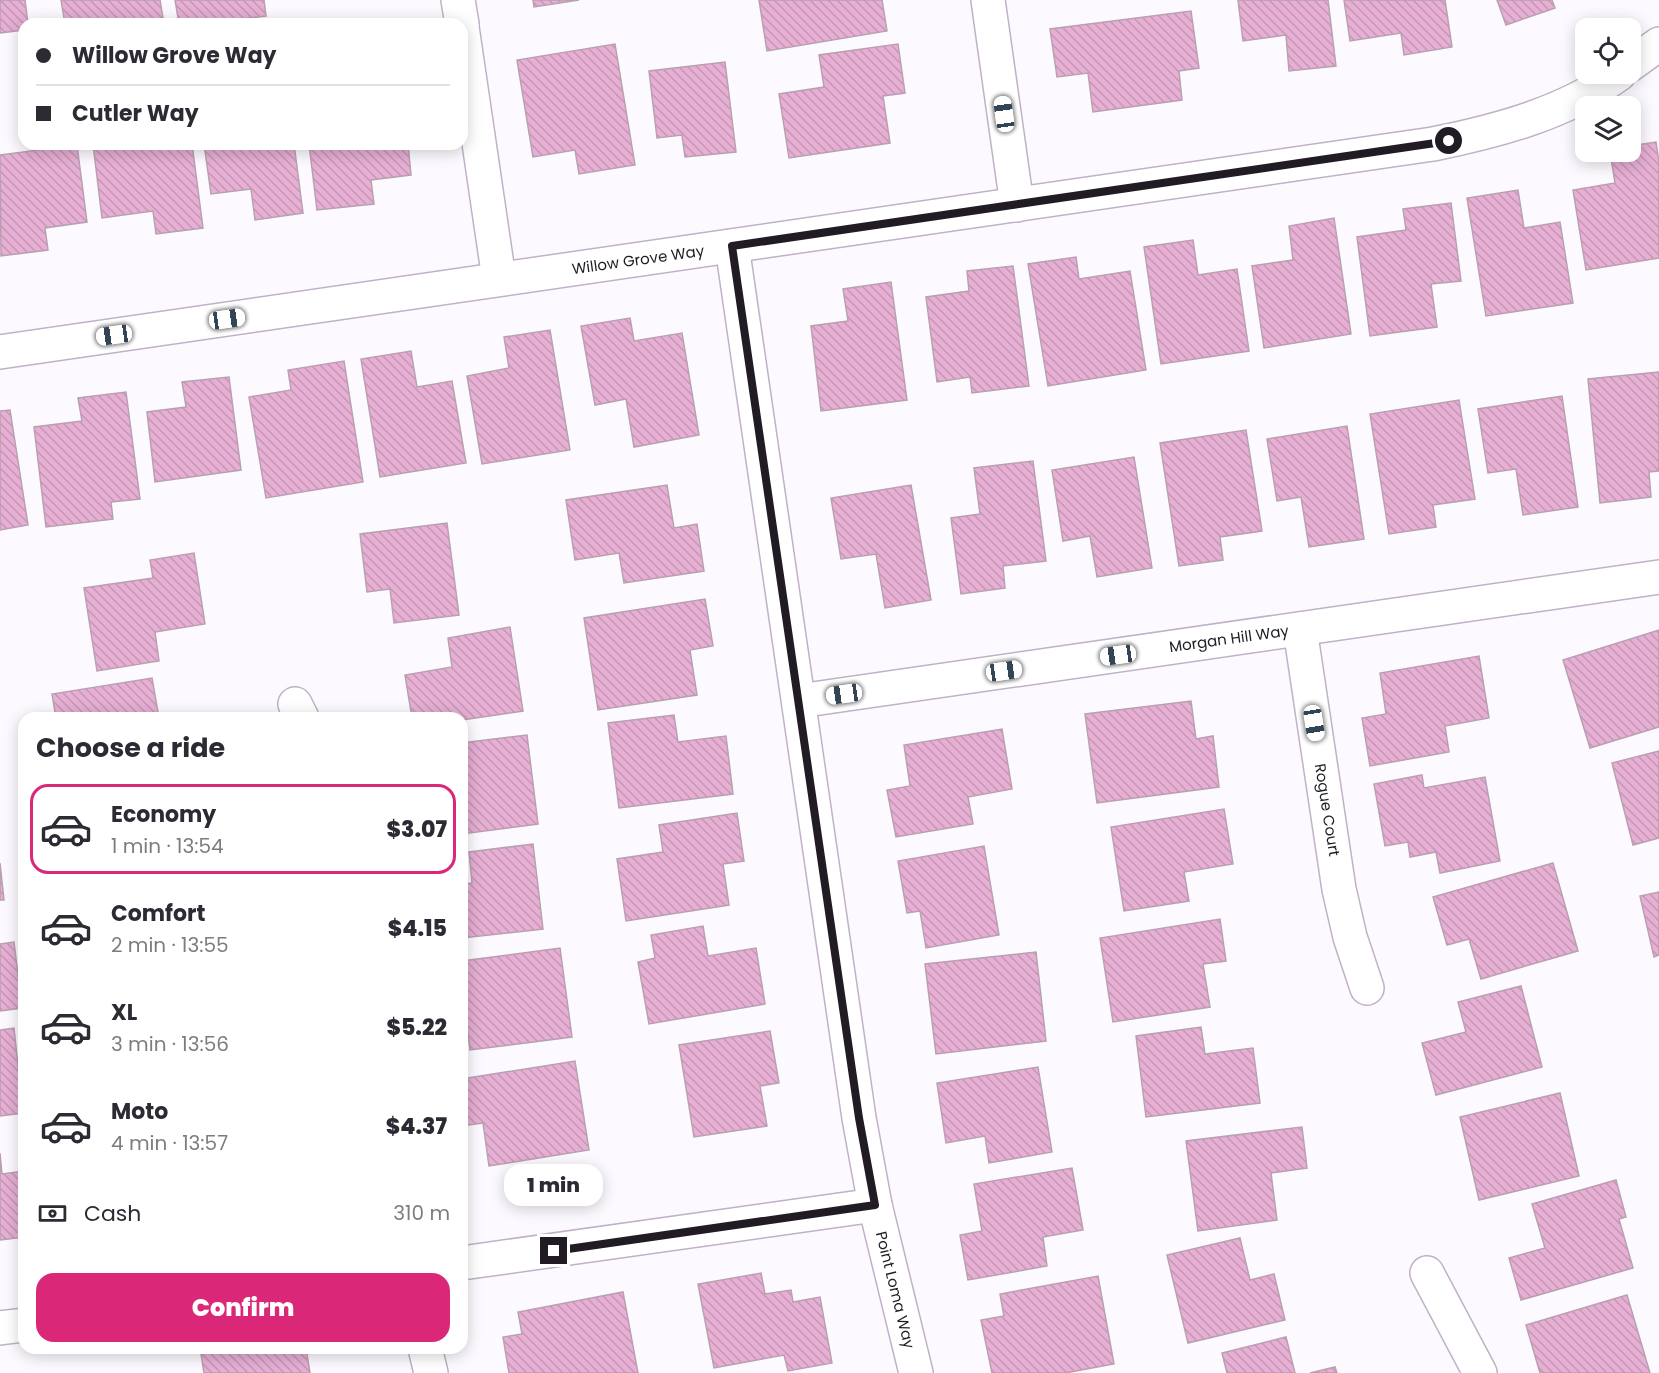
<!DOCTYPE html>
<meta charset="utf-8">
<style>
:root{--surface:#fff;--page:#f7f7f7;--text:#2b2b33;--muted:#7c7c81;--line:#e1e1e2;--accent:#db2777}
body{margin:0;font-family:Poppins,sans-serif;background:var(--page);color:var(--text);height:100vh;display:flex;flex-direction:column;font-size:22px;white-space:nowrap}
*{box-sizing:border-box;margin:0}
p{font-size:20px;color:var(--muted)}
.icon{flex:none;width:33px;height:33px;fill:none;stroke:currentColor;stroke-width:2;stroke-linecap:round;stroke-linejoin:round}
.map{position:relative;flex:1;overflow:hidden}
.sheet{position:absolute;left:18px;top:712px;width:450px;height:642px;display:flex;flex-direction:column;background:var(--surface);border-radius:18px;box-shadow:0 3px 15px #0003}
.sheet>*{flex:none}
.top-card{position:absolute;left:18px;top:18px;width:450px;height:132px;border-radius:18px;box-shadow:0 3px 15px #0003;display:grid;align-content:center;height:132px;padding:0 18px;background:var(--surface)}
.controls{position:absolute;left:1575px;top:18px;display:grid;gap:12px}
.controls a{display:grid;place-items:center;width:66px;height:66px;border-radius:12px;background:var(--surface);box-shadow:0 3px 15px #0003;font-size:30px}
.end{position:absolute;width:27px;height:27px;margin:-14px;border:8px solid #211c24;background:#fff;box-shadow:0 0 0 3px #fff}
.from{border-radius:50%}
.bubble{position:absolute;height:42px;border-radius:18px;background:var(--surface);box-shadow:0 3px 15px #0003;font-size:20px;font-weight:800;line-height:42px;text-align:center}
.car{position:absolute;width:18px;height:36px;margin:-18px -9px;border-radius:8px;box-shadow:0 0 4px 2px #0007;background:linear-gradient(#fff 24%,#345 0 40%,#fff 0 76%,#345 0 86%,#fff 0)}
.top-card b{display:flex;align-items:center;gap:21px;height:57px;font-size:22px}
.top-card b+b{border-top:2px solid var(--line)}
.top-card i{width:15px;height:15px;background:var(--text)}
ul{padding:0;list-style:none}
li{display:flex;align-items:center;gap:18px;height:90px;margin:0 12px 9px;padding:0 6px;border:3px solid transparent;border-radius:18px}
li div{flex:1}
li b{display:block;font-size:22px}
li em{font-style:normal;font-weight:800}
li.current{border-color:var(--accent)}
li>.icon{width:54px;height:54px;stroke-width:1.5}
h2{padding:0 18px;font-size:27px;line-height:72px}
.pay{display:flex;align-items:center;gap:15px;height:66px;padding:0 18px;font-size:22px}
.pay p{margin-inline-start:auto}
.action{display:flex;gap:12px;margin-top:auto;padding:12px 18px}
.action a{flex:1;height:69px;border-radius:18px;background:var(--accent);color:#fff;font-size:24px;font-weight:800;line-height:69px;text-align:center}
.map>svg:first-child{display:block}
</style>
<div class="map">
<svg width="1659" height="1373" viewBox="0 0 1659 1373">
<defs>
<pattern id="building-back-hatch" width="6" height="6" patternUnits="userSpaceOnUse" patternTransform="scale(1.5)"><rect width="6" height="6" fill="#e6afd3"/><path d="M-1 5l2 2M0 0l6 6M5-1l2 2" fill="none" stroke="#c596b5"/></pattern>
</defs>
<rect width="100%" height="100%" fill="#fdfaff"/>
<g fill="url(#building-back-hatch)" stroke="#b9a0b0" stroke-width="1.5">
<path d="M0,0H25L28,24H24V30L0,33Z"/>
<path d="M61,0H160L164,24H65Z"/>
<path d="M175,0H264L266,16L224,21L225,24H179Z"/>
<path d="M533,0H579L534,7Z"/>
<path d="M759,0H882L887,31L767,51Z"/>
<path d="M1238,0H1328L1336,66L1289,71L1286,35L1243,41Z"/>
<path d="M1344,0H1445L1452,47L1404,55L1401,33L1350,41Z"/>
<path d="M1497,0H1552L1555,8L1506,25Z"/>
<path d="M1191,11L1199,68L1179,71L1182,100L1093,112L1088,73L1057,77L1050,29Z"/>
<path d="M615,44L635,165L579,174L575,150L533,157L517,60Z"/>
<path d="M898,44L905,93L883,96L890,143L789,158L779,94L824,87L819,55Z"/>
<path d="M725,62L736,152L685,157L682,135L657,138L649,71Z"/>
<path d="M1656,142L1659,162V258L1586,270L1573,190L1615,183L1610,152H1630V146Z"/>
<path d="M93,144H192L203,228L156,234L153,211L102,218Z"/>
<path d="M204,144H294L303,213L255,220L251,189L211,194Z"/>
<path d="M309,144H408L411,175L371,180L374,204L317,210Z"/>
<path d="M77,145L87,222L45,228L48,250L1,256L0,155Z"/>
<path d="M1518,190L1524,228L1560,222L1573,303L1486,316L1467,198Z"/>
<path d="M1451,203L1461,281L1431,284L1437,327L1370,336L1357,237L1406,230L1403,209Z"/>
<path d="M1334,218L1351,334L1264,348L1252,266L1293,260L1289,226Z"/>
<path d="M1193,240L1198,275L1237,269L1249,351L1161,364L1144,247Z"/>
<path d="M1076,257L1079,279L1130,271L1146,370L1048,386L1028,264Z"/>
<path d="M1013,266L1029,386L972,393L970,377L937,382L926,297L969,291L967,271Z"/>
<path d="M891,282L907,400L821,411L811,326L848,321L843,289Z"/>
<path d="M630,318L634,341L682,333L699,435L634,447L626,399L595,405L581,326Z"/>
<path d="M550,330L570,450L482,464L467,376L509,368L504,337Z"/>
<path d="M411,351L417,387L452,381L466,463L380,477L361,359Z"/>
<path d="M344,361L363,482L266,498L249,397L291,390L288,370Z"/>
<path d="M1659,372V471L1649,472L1651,497L1600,503L1588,379Z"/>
<path d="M229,377L241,470L155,482L147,412L186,407L182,382Z"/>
<path d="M126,392L140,499L111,502L113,519L46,527L34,427L82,421L78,398Z"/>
<path d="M1562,396L1578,507L1523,515L1516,469L1488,473L1478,409Z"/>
<path d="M1459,400L1475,499L1433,505L1436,527L1389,534L1370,414Z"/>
<path d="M10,410L28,525L0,530V411Z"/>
<path d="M1347,426L1364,539L1309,547L1301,497L1277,501L1267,439Z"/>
<path d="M1246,430L1262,531L1220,537L1223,560L1179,566L1160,443Z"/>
<path d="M1134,457L1152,568L1097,577L1090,536L1063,541L1052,470Z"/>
<path d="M1033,461L1046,561L1003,566L1005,588L961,594L951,518L980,514L974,468Z"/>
<path d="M667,485L674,528L697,524L704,571L624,583L619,553L575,560L566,500Z"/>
<path d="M911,485L931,600L885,608L876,554L841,559L831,498Z"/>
<path d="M447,523L459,615L394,623L390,589L367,592L360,534Z"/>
<path d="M194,553L205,624L155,632L159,661L97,671L84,588L153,578L150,560Z"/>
<path d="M705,599L713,646L690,650L697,695L598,710L584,618Z"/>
<path d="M510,627L523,711L462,720L412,718L405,675L452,667L448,638Z"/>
<path d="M1659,630V727L1590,748L1563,660Z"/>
<path d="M1479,656L1489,718L1445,726L1449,752L1370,766L1362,718L1386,714L1380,673Z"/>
<path d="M152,678L159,718H56L52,694Z"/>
<path d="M1191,701L1196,739L1213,736L1219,787L1097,803L1085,714Z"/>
<path d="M674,715L678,742L726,736L733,794L619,808L608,723Z"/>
<path d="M1002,729L1012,789L968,797L973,824L896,837L887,790L910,786L904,745Z"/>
<path d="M527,735L538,824L462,834V743Z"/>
<path d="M1659,751V838L1633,845L1612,763Z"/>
<path d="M1422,775L1424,788L1485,777L1500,861L1440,873L1436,852L1410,857L1408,842L1385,846L1374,784Z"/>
<path d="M1224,809L1233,864L1184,872L1189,901L1124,911L1111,827Z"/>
<path d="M737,813L744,861L723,864L729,905L626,921L617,859L663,852L659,825Z"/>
<path d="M533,844L543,929L462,938V884L472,883L469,852Z"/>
<path d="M984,846L999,935L926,948L920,911L907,913L898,861Z"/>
<path d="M0,863L4,900H0Z"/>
<path d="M1553,863L1578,951L1481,979L1469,939L1447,945L1433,897Z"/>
<path d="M1659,892V955L1654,957L1640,896Z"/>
<path d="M1220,919L1226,961L1203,964L1210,1007L1113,1022L1100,938Z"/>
<path d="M703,926L708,956L756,948L765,1004L649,1024L638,962L655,958L651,935Z"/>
<path d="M14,942L22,1008L0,1011V944Z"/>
<path d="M560,948L572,1037L470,1050L465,1010L462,1011V961Z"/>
<path d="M1036,952L1046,1041L936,1054L925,964Z"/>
<path d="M1521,986L1542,1067L1436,1095L1422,1043L1466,1032L1458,1002Z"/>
<path d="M1201,1027L1205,1054L1253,1048L1260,1103L1146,1117L1136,1036Z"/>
<path d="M14,1028L23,1113L0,1116V1030Z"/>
<path d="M770,1031L779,1083L760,1086L767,1126L694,1137L679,1045Z"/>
<path d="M575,1061L589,1150L489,1166L483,1123L462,1126V1079Z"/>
<path d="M1038,1067L1052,1152L989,1163L985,1136L946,1143L937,1083Z"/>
<path d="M1560,1093L1579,1176L1479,1200L1460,1117Z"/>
<path d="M1302,1127L1307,1168L1271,1173L1277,1220L1198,1231L1186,1141Z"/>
<path d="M0,1153L2,1174L24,1171V1237L0,1240Z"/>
<path d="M1072,1168L1083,1230L1043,1237L1047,1266L968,1280L960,1235L982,1231L974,1184Z"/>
<path d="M1616,1180L1626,1217L1619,1219L1633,1268L1521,1300L1509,1258L1545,1248L1532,1204Z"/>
<path d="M1240,1238L1250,1280L1274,1274L1285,1320L1188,1343L1167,1255Z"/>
<path d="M761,1273L765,1294L791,1290L793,1302L820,1297L832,1363L788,1371L784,1355L714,1368L698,1284Z"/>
<path d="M1098,1276L1114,1364L1065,1373H992L981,1320L1004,1316L1000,1294Z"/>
<path d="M623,1292L638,1373H509L503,1337L522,1334L518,1312Z"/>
<path d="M1627,1295L1650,1373H1540L1526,1325Z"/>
<path d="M1286,1337L1295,1373H1227L1222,1353Z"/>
<path d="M238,1348H306L310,1373H204L201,1354Z"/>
<path d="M1335,1367L1337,1373H1310Z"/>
</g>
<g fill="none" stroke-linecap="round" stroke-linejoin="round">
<g stroke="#c1b1c7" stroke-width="36">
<g id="minor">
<path d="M458,0L462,24"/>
<path d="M988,0L1017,205"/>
<path d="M462,27L499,279"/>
<path d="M1630,65L1659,44"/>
<path d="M732,246L859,1118L875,1205L916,1373"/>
<path d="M0,352L1433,144C1498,131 1565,113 1619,74"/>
<path d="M1300,629L1339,889L1350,937L1367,988"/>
<path d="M799,701L1659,577"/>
<path d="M295,704L302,718"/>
<path d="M462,1263L875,1205"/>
<path d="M1427,1273L1480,1373"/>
<path d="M0,1328L24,1325"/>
<path d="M425,1348L431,1373"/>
</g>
</g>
<use href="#minor" stroke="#fff" stroke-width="33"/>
</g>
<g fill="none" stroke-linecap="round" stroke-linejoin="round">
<path stroke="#211c24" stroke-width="8" d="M554,1251L875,1205L859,1118L732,246L1449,141"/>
</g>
<g text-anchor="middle" stroke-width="4.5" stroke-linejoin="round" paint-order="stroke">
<g font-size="15" fill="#211c24" stroke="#fff">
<text transform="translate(638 260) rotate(-8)" y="5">Willow Grove Way</text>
<text transform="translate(1229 639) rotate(-8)" y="5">Morgan Hill Way</text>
<text transform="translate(1327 810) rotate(81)" y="5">Rogue Court</text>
<text transform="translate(895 1290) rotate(76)" y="5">Point Loma Way</text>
</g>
</g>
</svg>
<div class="controls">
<a><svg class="icon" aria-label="locate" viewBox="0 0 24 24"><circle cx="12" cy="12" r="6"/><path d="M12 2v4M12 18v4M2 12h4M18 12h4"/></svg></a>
<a><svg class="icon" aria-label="layers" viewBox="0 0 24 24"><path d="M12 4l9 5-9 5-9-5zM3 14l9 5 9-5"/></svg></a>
</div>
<i class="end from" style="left:1449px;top:141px"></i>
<i class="end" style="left:554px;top:1251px"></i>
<div class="bubble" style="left:504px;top:1164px;width:99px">1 min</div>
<i class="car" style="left:1004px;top:114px;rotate:352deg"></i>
<i class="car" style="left:227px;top:319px;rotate:82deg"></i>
<i class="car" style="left:114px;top:335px;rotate:262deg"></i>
<i class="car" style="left:1118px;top:655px;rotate:262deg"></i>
<i class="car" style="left:1004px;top:671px;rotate:82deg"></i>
<i class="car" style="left:844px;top:694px;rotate:262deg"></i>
<i class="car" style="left:1314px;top:723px;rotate:171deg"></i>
<div class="top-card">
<b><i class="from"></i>Willow Grove Way</b>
<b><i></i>Cutler Way</b>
</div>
<section class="sheet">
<h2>Choose a ride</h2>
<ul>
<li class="current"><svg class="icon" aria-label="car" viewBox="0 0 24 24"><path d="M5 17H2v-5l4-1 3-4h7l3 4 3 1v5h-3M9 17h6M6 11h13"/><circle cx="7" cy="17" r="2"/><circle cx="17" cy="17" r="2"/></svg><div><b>Economy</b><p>1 min · 13:54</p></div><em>$3.07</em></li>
<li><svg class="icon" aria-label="car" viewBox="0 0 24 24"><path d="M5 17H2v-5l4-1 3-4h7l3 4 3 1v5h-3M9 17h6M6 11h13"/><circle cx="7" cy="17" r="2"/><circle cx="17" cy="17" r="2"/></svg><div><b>Comfort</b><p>2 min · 13:55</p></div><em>$4.15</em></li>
<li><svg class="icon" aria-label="car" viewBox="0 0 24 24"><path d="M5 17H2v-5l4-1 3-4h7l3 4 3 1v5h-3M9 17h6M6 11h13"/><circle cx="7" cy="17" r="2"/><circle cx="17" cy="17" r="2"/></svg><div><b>XL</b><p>3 min · 13:56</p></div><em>$5.22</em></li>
<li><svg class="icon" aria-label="car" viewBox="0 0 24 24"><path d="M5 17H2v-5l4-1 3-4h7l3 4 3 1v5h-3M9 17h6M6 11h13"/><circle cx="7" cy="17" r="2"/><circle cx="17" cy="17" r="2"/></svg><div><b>Moto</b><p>4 min · 13:57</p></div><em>$4.37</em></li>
</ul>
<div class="pay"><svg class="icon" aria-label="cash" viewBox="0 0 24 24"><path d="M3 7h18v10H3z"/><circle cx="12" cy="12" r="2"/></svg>Cash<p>310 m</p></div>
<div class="action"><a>Confirm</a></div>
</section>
</div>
